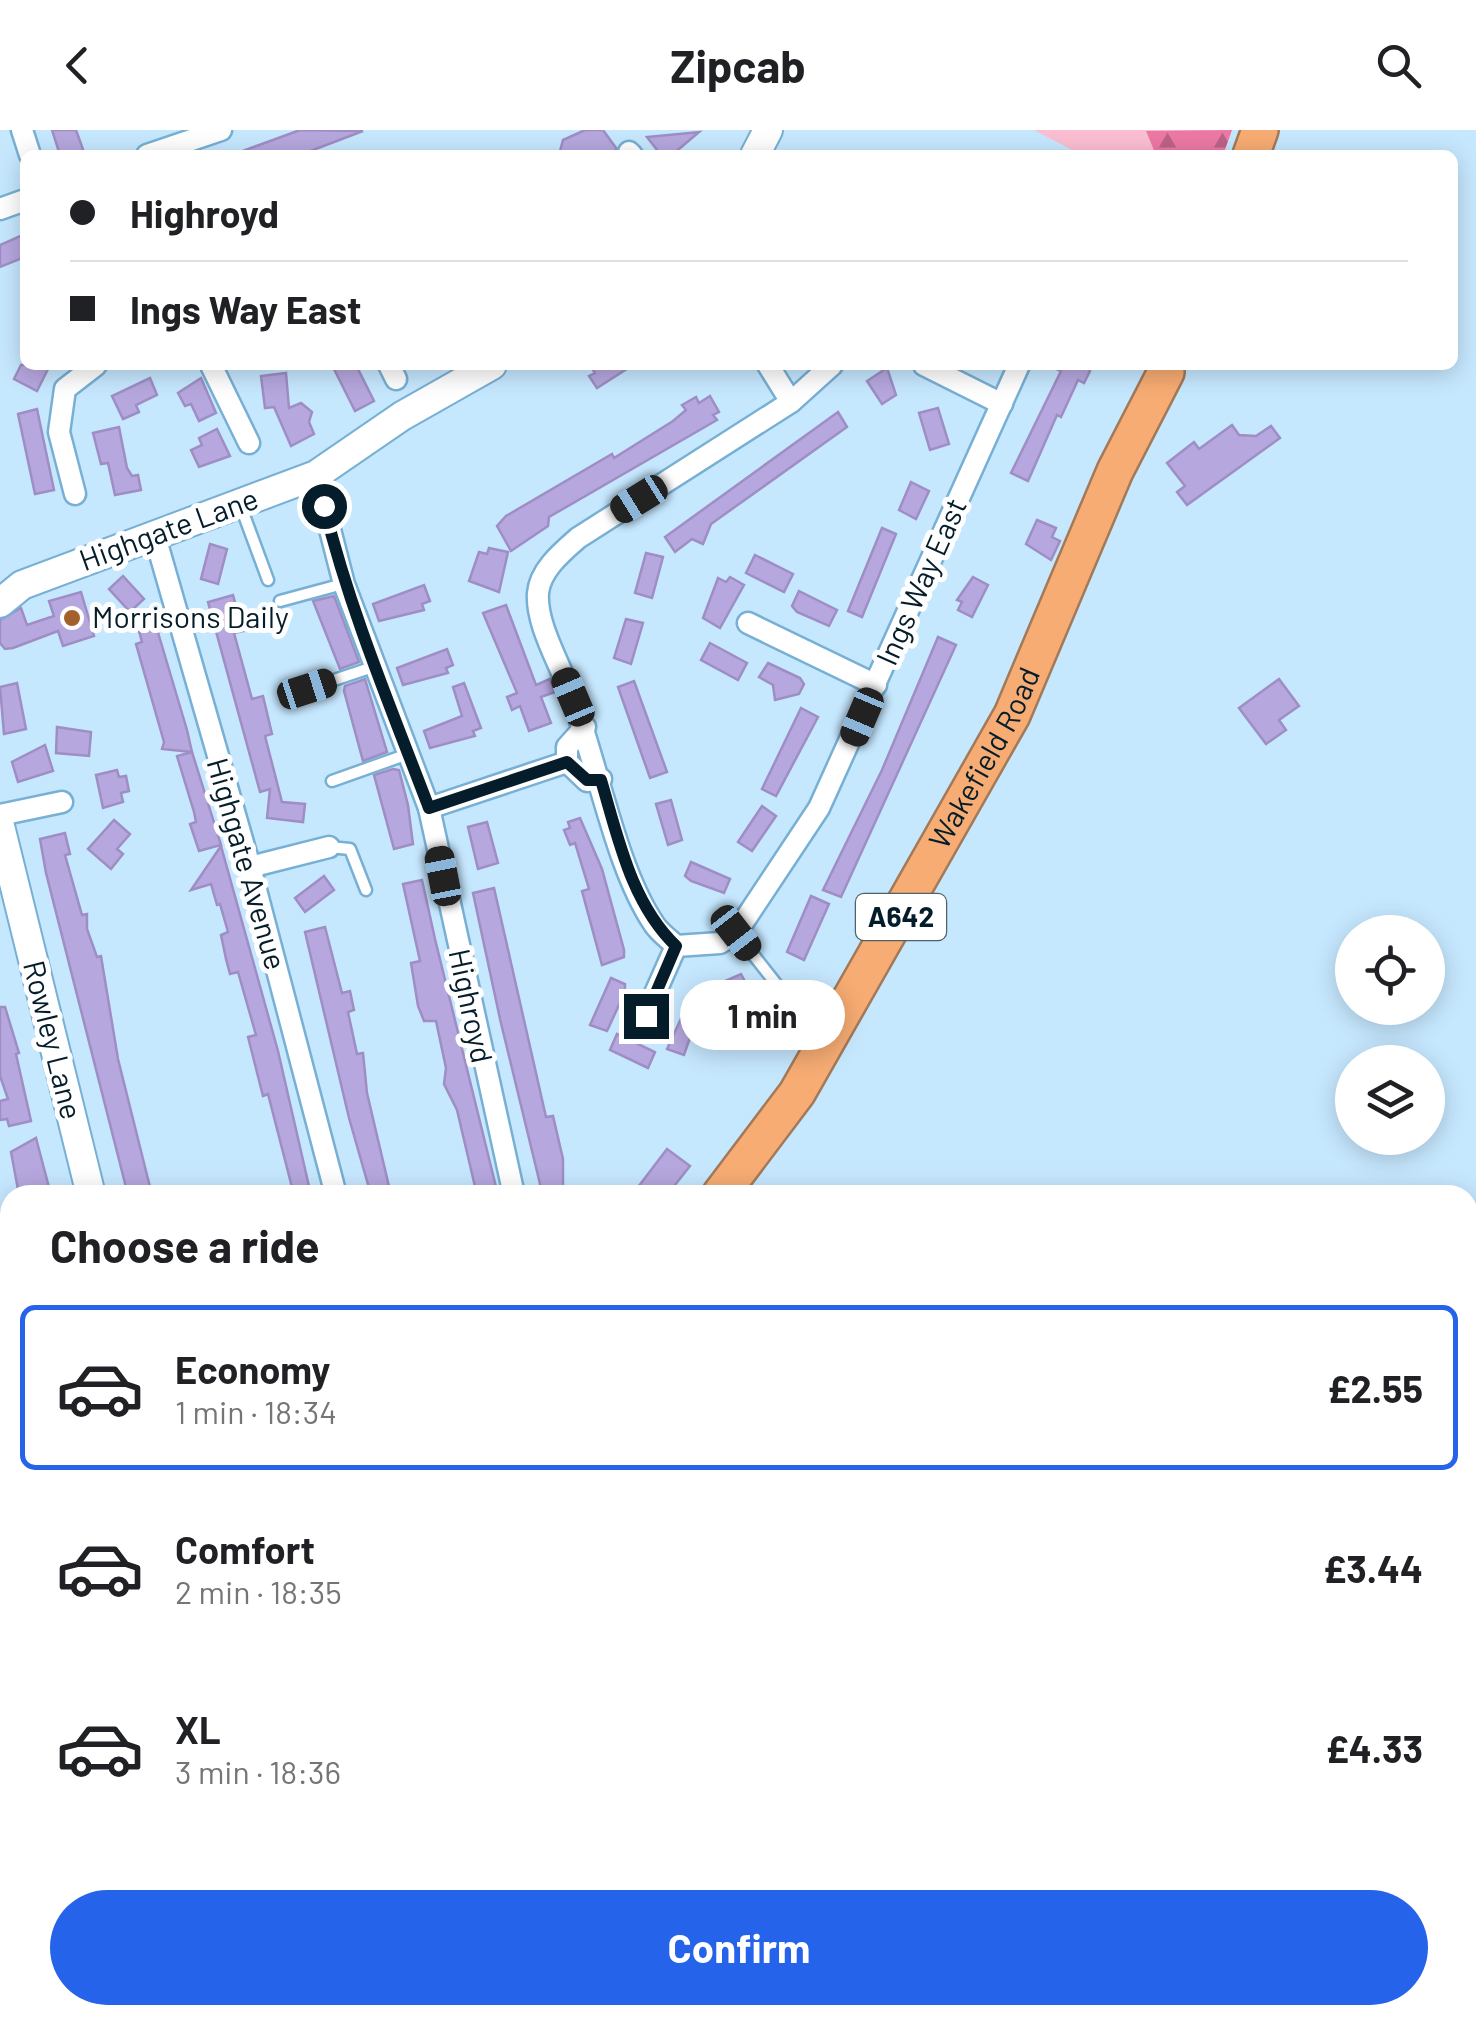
<!DOCTYPE html>
<meta charset="utf-8">
<style>
:root{--surface:#fff;--page:#f2f2f2;--text:#202124;--muted:#757577;--line:#e0e0e0;--accent:#2563eb}
body{margin:0;font-family:Barlow,sans-serif;background:var(--page);color:var(--text);height:100vh;display:flex;flex-direction:column;font-size:38px;white-space:nowrap}
*{box-sizing:border-box;margin:0}
p{font-size:32px;color:var(--muted)}
.icon{flex:none;width:55px;height:55px;fill:none;stroke:currentColor;stroke-width:2;stroke-linecap:round;stroke-linejoin:round}
.map{position:relative;flex:1;overflow:hidden}
.sheet{position:absolute;left:0px;top:1055px;width:1478px;height:840px;display:flex;flex-direction:column;background:var(--surface);border-radius:30px 30px 0 0;box-shadow:0 5px 25px #0003}
.sheet>*{flex:none}
.hud{position:absolute;left:20px;top:20px;width:1438px;height:220px;border-radius:15px;box-shadow:0 5px 25px #0003;display:grid;align-content:center;height:220px;padding:0 50px;background:var(--surface)}
.buttons{position:absolute;left:1335px;top:785px;display:grid;gap:20px}
.buttons a{display:grid;place-items:center;width:110px;height:110px;border-radius:50%;background:var(--surface);box-shadow:0 5px 25px #0003;font-size:50px}
.end{position:absolute;width:45px;height:45px;margin:-22px;border:12px solid #051d2a;background:#fff;box-shadow:0 0 0 5px #fff}
.from{border-radius:50%}
.bubble{position:absolute;height:70px;border-radius:35px;background:var(--surface);box-shadow:0 5px 25px #0003;font-size:32px;font-weight:700;line-height:70px;text-align:center}
.car{position:absolute;width:30px;height:60px;margin:-30px -15px;border-radius:12px;box-shadow:0 0 8px 2px #0007;background:linear-gradient(#222 24%,#8ab4d8 0 40%,#222 0 76%,#8ab4d8 0 86%,#222 0)}
.hud b{display:flex;align-items:center;gap:35px;height:95px;font-size:38px}
.hud b+b{border-top:2px solid var(--line)}
.hud i{width:25px;height:25px;background:var(--text)}
ul{padding:0;list-style:none}
li{display:flex;align-items:center;gap:30px;height:165px;margin:0 20px 15px;padding:0 30px;border:5px solid transparent;border-radius:15px}
li div{flex:1}
li b{display:block;font-size:38px}
li em{font-style:normal;font-weight:700}
li.active{border-color:var(--accent)}
li>.icon{width:90px;height:90px;stroke-width:1.5}
h2{padding:0 50px;font-size:45px;line-height:120px}
.button{display:flex;gap:20px;margin-top:auto;padding:20px 50px}
.button a{flex:1;height:115px;border-radius:60px;background:var(--accent);color:#fff;font-size:40px;font-weight:700;line-height:115px;text-align:center}
header{display:flex;justify-content:space-between;align-items:center;height:130px;padding:0 50px;background:var(--surface);font-size:45px;font-weight:700}
.map>svg:first-child{display:block}
</style>
<header><svg class="icon" aria-label="back" viewBox="0 0 24 24"><path d="M15 5l-7 7 7 7"/></svg>Zipcab<svg class="icon" aria-label="search" viewBox="0 0 24 24"><circle cx="10" cy="10" r="6"/><path d="M15 15l6 6"/></svg></header>
<div class="map">
<svg width="1476" height="1895" viewBox="0 0 1476 1895">
<defs>
<pattern id="forest-firs" width="22" height="20" patternUnits="userSpaceOnUse" patternTransform="scale(2.5)"><rect width="22" height="20" fill="#ec79a4"/><path d="M5 1l3.5 6h-7zM16 11l3.5 6h-7z" fill="#bd6386"/></pattern>
</defs>
<rect width="100%" height="100%" fill="#c6e8ff"/>
<path fill="#fcbed2" d="M1034,0H1232L1223,25H1082Z"/>
<path fill="url(#forest-firs)" d="M1232,0L1223,25H1156L1146,1Z"/>
<g fill="#b6a7de" stroke="#9e8ec4" stroke-width="2.5">
<path d="M52,0H76L85,25H60Z"/>
<path d="M300,0L363,1L300,25H232Z"/>
<path d="M585,0H603L616,18V25H559L563,10Z"/>
<path d="M699,2L672,25H661L647,7Z"/>
<path d="M25,104V127L0,137V115Z"/>
<path d="M21,235H50L37,261L14,249Z"/>
<path d="M332,235H356L374,271L355,281Z"/>
<path d="M590,235H633L597,258L589,246L595,243Z"/>
<path d="M1048,235H1086L1090,241L1084,253L1078,250L1061,287L1057,285L1028,351L1011,343L1061,241Z"/>
<path d="M887,238L896,265L882,274L867,251Z"/>
<path d="M286,243L289,278L301,273L312,282L309,292L314,304L291,316L274,277L265,278L261,246Z"/>
<path d="M150,248L157,265L136,275L139,282L123,289L112,266Z"/>
<path d="M201,248L216,283L199,291L191,274L185,276L178,263Z"/>
<path d="M710,266L719,282L713,285L717,290L549,387L548,396L511,421L497,396L506,386L612,324L614,328L673,291L686,280L682,275L696,267L699,273Z"/>
<path d="M938,278L949,314L930,320L919,283Z"/>
<path d="M37,279L54,360L35,364L18,284Z"/>
<path d="M838,282L847,297L711,394L703,414L692,409L675,422L665,407Z"/>
<path d="M1232,295L1239,305L1256,306L1271,296L1280,308L1187,375L1177,362L1185,356L1167,333L1194,312L1199,319Z"/>
<path d="M119,297L127,338L132,346L138,345L141,360L115,365L108,333L101,334L93,303Z"/>
<path d="M217,299L230,326L199,337L191,320L202,315L199,308Z"/>
<path d="M911,352L929,361L916,389L899,380Z"/>
<path d="M1037,390L1056,398L1052,407L1060,411L1051,430L1026,414Z"/>
<path d="M882,398L896,404L862,487L848,481Z"/>
<path d="M210,414L227,419L218,454L201,449Z"/>
<path d="M489,418L508,422L499,462L469,451L479,422L487,424Z"/>
<path d="M646,423L663,427L652,468L635,463Z"/>
<path d="M755,425L793,444L784,462L746,443Z"/>
<path d="M123,446L144,469L130,482L109,459Z"/>
<path d="M730,447L744,455L720,498L703,488L718,448L726,452Z"/>
<path d="M973,447L988,455L972,487L958,480L962,472L957,470Z"/>
<path d="M424,455L430,471L422,474L424,480L379,491L373,474Z"/>
<path d="M799,461L837,480L829,496L797,482L792,476Z"/>
<path d="M81,462L94,506L63,516L58,501L13,518L5,519L0,513V490L21,478L27,495L54,486L49,471Z"/>
<path d="M233,465L243,501L234,503L252,569L263,566L272,604L265,606L282,672L305,674L303,692L267,688L270,659L260,662L208,472Z"/>
<path d="M334,466L359,532L340,539L313,471Z"/>
<path d="M506,475L536,555L550,549L555,562L541,567L551,593L529,601L520,576L512,580L507,567L517,563L483,483Z"/>
<path d="M154,489L187,600L192,622L162,619L164,612L136,514L142,512L137,494Z"/>
<path d="M626,489L643,493L631,534L614,528Z"/>
<path d="M938,507L956,515L841,767L823,760L882,640Z"/>
<path d="M710,513L747,533L738,550L701,530Z"/>
<path d="M447,519L453,535L446,538L448,543L403,555L397,538Z"/>
<path d="M768,533L800,548L804,554L799,564L775,570L773,555L759,547Z"/>
<path d="M365,549L387,622L363,631L344,561L345,556Z"/>
<path d="M1279,549L1299,576L1279,590L1286,600L1266,614L1239,578Z"/>
<path d="M634,551L667,642L650,648L618,557Z"/>
<path d="M17,553L26,599L4,604L0,557Z"/>
<path d="M464,553L481,598L473,601L475,606L430,618L424,601L462,586L453,557Z"/>
<path d="M801,578L818,587L776,666L762,659Z"/>
<path d="M57,597L91,602L89,626L56,623Z"/>
<path d="M45,615L53,641L18,652L12,632Z"/>
<path d="M192,622L221,715L199,721L190,694L196,692L194,682L177,626Z"/>
<path d="M393,639L399,640L408,675L413,714L394,719L374,645Z"/>
<path d="M117,640L119,647L126,646L129,661L121,663L123,672L103,678L96,645Z"/>
<path d="M671,670L682,710L668,715L656,674Z"/>
<path d="M762,676L776,686L752,721L738,712Z"/>
<path d="M580,688L602,739L624,820V827L602,835L582,761L589,759L575,713L570,715L564,700L570,698L568,692Z"/>
<path d="M114,690L130,704L117,719L123,724L111,739L88,719Z"/>
<path d="M487,692L498,733L478,739L468,697Z"/>
<path d="M65,703L70,724L65,725L82,785L87,784V799L97,827L101,826L118,929L152,1065H128L46,743L40,709Z"/>
<path d="M221,716L278,921L311,1065H294L268,964L263,966L248,907L256,905L238,842L230,844L226,829L221,805L228,802L220,774L217,775L211,754L191,760Z"/>
<path d="M691,732L730,749L724,763L691,751L685,746Z"/>
<path d="M324,746L334,760L305,782L295,768Z"/>
<path d="M422,750L435,809L498,1065H477L457,980L444,954L446,938L436,891H424L418,876L411,833L420,831L403,754Z"/>
<path d="M494,758L546,987L553,986L563,1029V1058L542,1062L500,889L473,763Z"/>
<path d="M811,766L829,774L804,830L787,822Z"/>
<path d="M325,797L342,863L350,861L354,880L348,882L357,924L363,923L367,963L391,1065H371L349,988L305,802Z"/>
<path d="M741,844L748,857L711,877L704,864L709,858Z"/>
<path d="M611,848L625,854V862L607,901L590,895Z"/>
<path d="M0,877H5L19,923L16,924L31,991L9,996L7,989L0,990V971L8,969L0,946Z"/>
<path d="M685,880L705,888L699,905L692,902L684,925L667,919Z"/>
<path d="M617,904L655,922L648,938L610,920Z"/>
<path d="M36,1008L51,1065H19L11,1022Z"/>
<path d="M667,1019L690,1036L667,1065H632Z"/>
</g>
<g fill="none" stroke-linecap="round" stroke-linejoin="round">
<g stroke="#77b0d4" stroke-width="15">
<g id="lane">
<path d="M241,377L268,450"/>
<path d="M280,471L343,454"/>
<path d="M307,559L373,537"/>
<path d="M332,651L408,624"/>
<path d="M329,717L350,719L366,760"/>
<path d="M736,803L785,865"/>
<path d="M758,1895L765,1885"/>
</g>
</g>
<g stroke="#77b0d4" stroke-width="25">
<g id="street">
<path d="M22,0L30,25"/>
<path d="M629,22L632,25"/>
<path d="M147,25L221,0"/>
<path d="M0,79L25,70"/>
<path d="M211,235L249,313"/>
<path d="M389,235L396,249"/>
<path d="M768,235L791,272"/>
<path d="M832,235L791,272L578,408C562,422 540,440 538,463C536,491 555,525 565,550C596,621 613,734 654,794C659,802 669,809 676,816L720,813L736,803L819,678L1019,235"/>
<path d="M924,235L1002,274"/>
<path d="M316,345L344,454L429,678L514,1065"/>
<path d="M75,364L59,302L65,259L96,235"/>
<path d="M154,403L250,737L336,1065"/>
<path d="M748,493L876,555"/>
<path d="M585,597L567,617V632L587,651L601,649"/>
<path d="M429,678L567,632"/>
<path d="M0,685L62,672"/>
<path d="M250,737L329,717"/>
<path d="M645,886L676,816"/>
<path d="M0,1480L10,1482"/>
</g>
</g>
<g stroke="#77b0d4" stroke-width="32">
<g id="secondary">
<path d="M755,25L768,0"/>
<path d="M0,473L22,455L316,345L402,286L492,235"/>
<path d="M0,696L91,1065"/>
<path d="M0,1791L10,1634"/>
</g>
</g>
<g stroke="#a27a59" stroke-width="40">
<g id="highway">
<path d="M1251,25L1260,0"/>
<path id="s1" d="M720,1065L797,963L1012,585L1115,341L1166,242"/>
<path d="M59,1895L65,1885"/>
</g>
</g>
<use href="#lane" stroke="#fff" stroke-width="10"/>
<use href="#street" stroke="#fff" stroke-width="20"/>
<use href="#secondary" stroke="#fff" stroke-width="28"/>
<use href="#highway" stroke="#f7ac73" stroke-width="35"/>
</g>
<g fill="none" stroke-linecap="round" stroke-linejoin="round">
<path stroke="#051d2a" stroke-width="12" d="M324,376C350,481 391,578 429,678L567,632L587,650H601C618,707 631,773 676,816L646,886"/>
</g>
<circle fill="#a2612b" stroke="#fff" stroke-width="4" cx="72" cy="488" r="10"/>
<g text-anchor="middle" stroke-width="10" stroke-linejoin="round" paint-order="stroke">
<rect fill="#fff" stroke="#50616a" stroke-width="2.5" x="856" y="764" width="90" height="46" rx="8"/>
<g font-size="28" font-weight="bold" fill="#051d2a">
<text x="901" y="797">A642</text>
</g>
<g font-size="30" fill="#051d2a" stroke="#fff">
<text transform="translate(169 400) rotate(-20)" y="10">Highgate Lane</text>
<text transform="translate(922 452) rotate(-66)" y="10">Ings Way East</text>
<text dy="10" stroke="none"><textPath href="#s1" startOffset="512">Wakefield Road</textPath></text>
<text transform="translate(246 734) rotate(74)" y="10">Highgate Avenue</text>
<text transform="translate(470 876) rotate(78)" y="10">Highroyd</text>
<text transform="translate(52 910) rotate(76)" y="10">Rowley Lane</text>
</g>
<g font-size="30" fill="#051d2a" stroke="#fff" text-anchor="start">
<text x="92" y="498">Morrisons Daily</text>
</g>
</g>
</svg>
<div class="buttons">
<a><svg class="icon" aria-label="locate" viewBox="0 0 24 24"><circle cx="12" cy="12" r="6"/><path d="M12 2v4M12 18v4M2 12h4M18 12h4"/></svg></a>
<a><svg class="icon" aria-label="layers" viewBox="0 0 24 24"><path d="M12 4l9 5-9 5-9-5zM3 14l9 5 9-5"/></svg></a>
</div>
<i class="end from" style="left:324px;top:376px"></i>
<i class="end" style="left:646px;top:886px"></i>
<div class="bubble" style="left:680px;top:850px;width:165px">1 min</div>
<i class="car" style="left:639px;top:369px;rotate:238deg"></i>
<i class="car" style="left:307px;top:559px;rotate:72deg"></i>
<i class="car" style="left:573px;top:567px;rotate:337deg"></i>
<i class="car" style="left:862px;top:587px;rotate:203deg"></i>
<i class="car" style="left:443px;top:746px;rotate:349deg"></i>
<i class="car" style="left:736px;top:803px;rotate:142deg"></i>
<div class="hud">
<b><i class="from"></i>Highroyd</b>
<b><i></i>Ings Way East</b>
</div>
<section class="sheet">
<h2>Choose a ride</h2>
<ul>
<li class="active"><svg class="icon" aria-label="car" viewBox="0 0 24 24"><path d="M5 17H2v-5l4-1 3-4h7l3 4 3 1v5h-3M9 17h6M6 11h13"/><circle cx="7" cy="17" r="2"/><circle cx="17" cy="17" r="2"/></svg><div><b>Economy</b><p>1 min · 18:34</p></div><em>£2.55</em></li>
<li><svg class="icon" aria-label="car" viewBox="0 0 24 24"><path d="M5 17H2v-5l4-1 3-4h7l3 4 3 1v5h-3M9 17h6M6 11h13"/><circle cx="7" cy="17" r="2"/><circle cx="17" cy="17" r="2"/></svg><div><b>Comfort</b><p>2 min · 18:35</p></div><em>£3.44</em></li>
<li><svg class="icon" aria-label="car" viewBox="0 0 24 24"><path d="M5 17H2v-5l4-1 3-4h7l3 4 3 1v5h-3M9 17h6M6 11h13"/><circle cx="7" cy="17" r="2"/><circle cx="17" cy="17" r="2"/></svg><div><b>XL</b><p>3 min · 18:36</p></div><em>£4.33</em></li>
</ul>
<div class="button"><a>Confirm</a></div>
</section>
</div>
